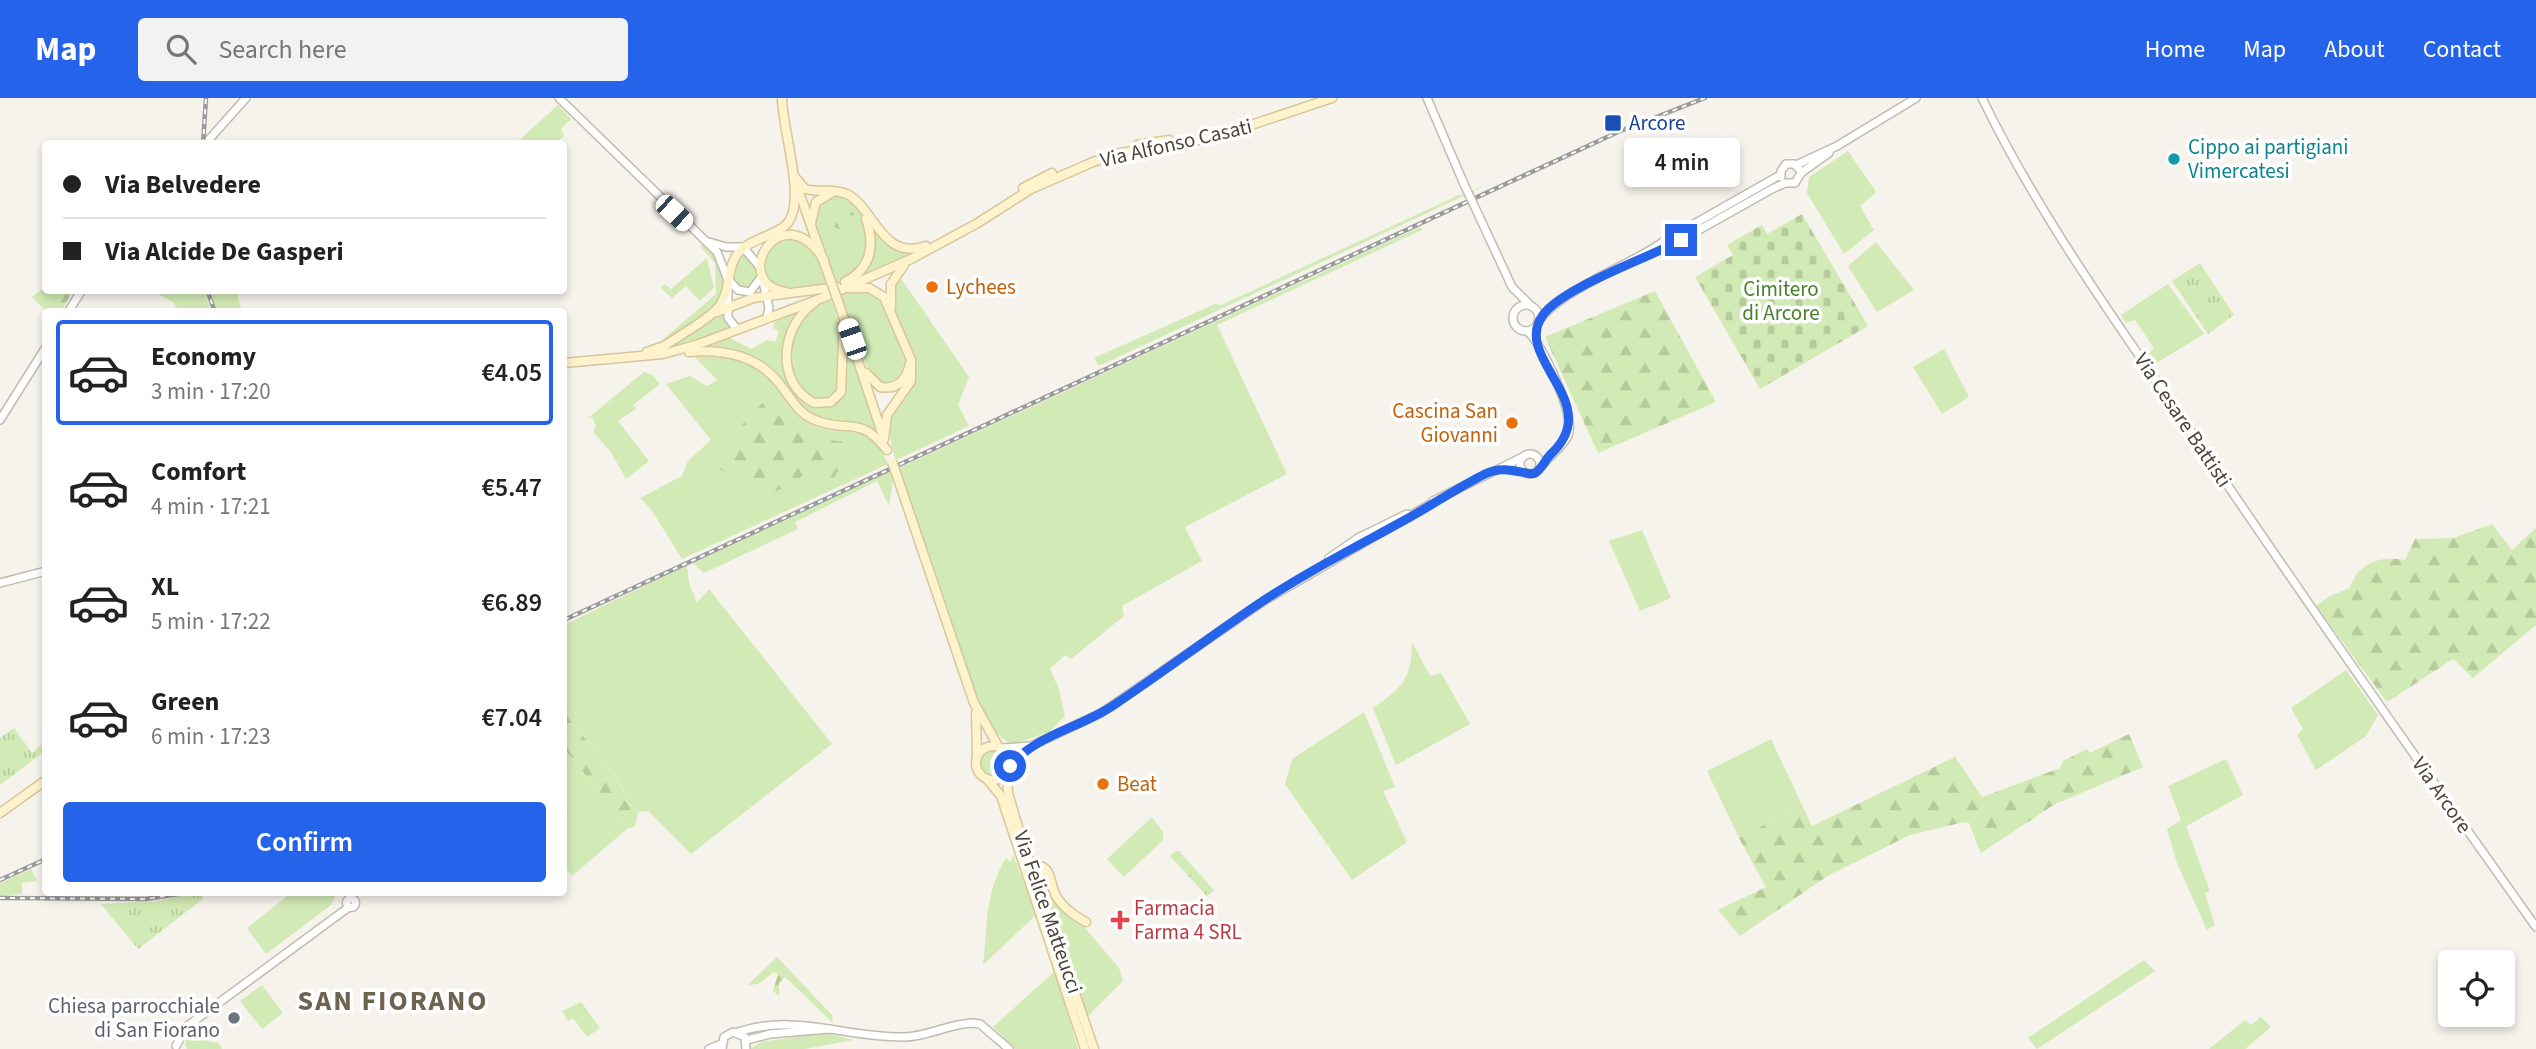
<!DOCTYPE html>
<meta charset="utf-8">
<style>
:root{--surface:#fff;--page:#f2f2f2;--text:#222;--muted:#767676;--line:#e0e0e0;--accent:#2563eb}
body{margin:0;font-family:"Source Sans 3",sans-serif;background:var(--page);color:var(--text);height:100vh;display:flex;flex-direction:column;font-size:26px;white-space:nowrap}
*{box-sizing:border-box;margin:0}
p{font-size:23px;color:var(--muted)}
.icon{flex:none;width:38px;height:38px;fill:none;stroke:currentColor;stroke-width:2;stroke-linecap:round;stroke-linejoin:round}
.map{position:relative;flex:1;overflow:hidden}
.drawer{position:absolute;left:42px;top:210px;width:525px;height:588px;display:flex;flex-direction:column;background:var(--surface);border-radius:7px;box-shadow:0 4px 10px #0003}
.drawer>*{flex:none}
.top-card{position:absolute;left:42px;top:42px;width:525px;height:154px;border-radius:7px;box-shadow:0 4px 10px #0003;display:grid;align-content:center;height:154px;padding:0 21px;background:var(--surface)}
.buttons{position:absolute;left:2438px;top:852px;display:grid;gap:14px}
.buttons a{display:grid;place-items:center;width:77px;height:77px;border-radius:7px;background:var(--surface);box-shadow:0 4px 10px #0003;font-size:35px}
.end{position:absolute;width:32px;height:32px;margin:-16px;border:9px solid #2563eb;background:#fff;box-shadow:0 0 0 4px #fff}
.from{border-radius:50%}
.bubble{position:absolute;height:49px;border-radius:7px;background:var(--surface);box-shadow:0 4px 10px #0003;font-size:23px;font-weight:600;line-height:49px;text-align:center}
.car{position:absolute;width:21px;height:42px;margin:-21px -10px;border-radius:9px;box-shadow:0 0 5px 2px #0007;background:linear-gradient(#fff 24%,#345 0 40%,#fff 0 76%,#345 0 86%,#fff 0)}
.top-card b{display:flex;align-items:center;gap:24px;height:66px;font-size:26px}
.top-card b+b{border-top:2px solid var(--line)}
.top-card i{width:18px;height:18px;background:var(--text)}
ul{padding:12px 0 0;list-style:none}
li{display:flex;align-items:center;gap:21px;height:105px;margin:0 14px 10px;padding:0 7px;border:4px solid transparent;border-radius:7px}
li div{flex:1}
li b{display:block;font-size:26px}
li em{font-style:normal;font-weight:600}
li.selected{border-color:var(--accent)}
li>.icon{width:63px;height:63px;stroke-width:1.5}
.cta{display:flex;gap:14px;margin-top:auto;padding:14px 21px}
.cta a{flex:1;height:80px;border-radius:7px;background:var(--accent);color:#fff;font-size:28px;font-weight:600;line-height:80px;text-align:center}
header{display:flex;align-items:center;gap:42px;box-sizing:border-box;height:98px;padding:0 35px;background:var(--accent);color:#fff}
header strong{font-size:33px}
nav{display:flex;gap:38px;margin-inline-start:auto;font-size:24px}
.search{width:490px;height:63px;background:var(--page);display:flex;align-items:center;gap:18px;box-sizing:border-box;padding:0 24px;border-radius:7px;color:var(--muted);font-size:26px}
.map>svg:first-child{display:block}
</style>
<header>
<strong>Map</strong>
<div class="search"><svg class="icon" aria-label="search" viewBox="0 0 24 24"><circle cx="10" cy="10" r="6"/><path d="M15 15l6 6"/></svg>Search here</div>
<nav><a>Home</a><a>Map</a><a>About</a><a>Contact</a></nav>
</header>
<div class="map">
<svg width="2536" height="951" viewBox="0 0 2536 951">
<defs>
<pattern id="forest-firs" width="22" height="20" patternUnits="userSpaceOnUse" patternTransform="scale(1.75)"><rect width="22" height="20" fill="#d2eab5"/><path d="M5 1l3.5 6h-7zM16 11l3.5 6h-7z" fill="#b6ca9c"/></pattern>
<pattern id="cemetery-stones" width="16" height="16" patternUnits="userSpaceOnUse" patternTransform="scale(1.75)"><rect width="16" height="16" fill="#d2eab5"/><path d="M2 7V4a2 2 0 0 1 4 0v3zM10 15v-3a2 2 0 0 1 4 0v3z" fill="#b6ca9c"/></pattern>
<pattern id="park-tufts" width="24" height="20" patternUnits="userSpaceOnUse" patternTransform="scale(1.75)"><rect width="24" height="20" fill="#d2eab5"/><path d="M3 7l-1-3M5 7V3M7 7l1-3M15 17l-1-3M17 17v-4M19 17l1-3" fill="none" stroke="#b6ca9c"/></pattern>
</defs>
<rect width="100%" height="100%" fill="#f6f3ec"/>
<g fill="#d2eab5">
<path d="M558,7L571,21L561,31L564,38L556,45H516Z"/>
<path d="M1848,53L1876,94L1860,108L1874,132L1844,156L1807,95L1809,79Z"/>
<path d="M1485,88L1099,268L1094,260L1215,206L1221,207L1457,98Z"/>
<path d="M838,98C880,113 878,166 836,185C827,160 795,104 838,98Z"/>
<path d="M1420,129L1422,132L1217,227L1287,376L1185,429L1202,463L1122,508L1124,518L1071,561L1065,557L1050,571L1059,591L1065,618L1049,634L1011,647L994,633L982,614L899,370Z"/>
<path d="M874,134L892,149L909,156L863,176L873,159Z"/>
<path d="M786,140C815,144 822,162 827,189L793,193L772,186C759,166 765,149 786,140Z"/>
<path d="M1876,144L1914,192L1877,214L1848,168Z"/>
<path d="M703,146C741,181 724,205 687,229C678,235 668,243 658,246L716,196L715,165L700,148Z"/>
<path d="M744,154L755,166L758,179L751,190L738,189L732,180L738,161Z"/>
<path d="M707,160L714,190L700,203L686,188L672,200L661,190L664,186L671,191Z"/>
<path d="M898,176L969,279L958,307L969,328L896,362C876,302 914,309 915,274C917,246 891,223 892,197C892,190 896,182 898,176Z"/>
<path d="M2168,186L2204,236L2153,267L2147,257L2154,250L2135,222L2126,225L2121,217Z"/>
<path d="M163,193H204L211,213H178L174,205L160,197Z"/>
<path d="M210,193H236L242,213H217Z"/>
<path d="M851,193H866L882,204L907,268L897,284L883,287L870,277L839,196Z"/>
<path d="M831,201C842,228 848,274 832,300C785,315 768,227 831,201Z"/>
<path d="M802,211C773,243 786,264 801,299L833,306C852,294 847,264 847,244L879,336L858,324L819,321L800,309L784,285L752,259L738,253L704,249L728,239L751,251L767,242L775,244L779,233L773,230L776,219Z"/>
<path d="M722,215L730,230L687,247L669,250Z"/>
<path d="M1944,251L1969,299L1942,316L1913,269Z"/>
<path d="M694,258C722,258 753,261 773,284C785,297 794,313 808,324C837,345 868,316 888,366L682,461L651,411L640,400L682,378L688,363L711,342L666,286L690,278L707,288L717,282Z"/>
<path d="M644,274L652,277L660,286L633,307L637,310L618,323L649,363L626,381L610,353L593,334L596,328L592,319L587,321Z"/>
<path d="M891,373L893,382L889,408L877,383L795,424L798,431L704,475L693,465Z"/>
<path d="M1642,432L1671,500L1640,513L1609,443Z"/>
<path d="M687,467L689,485L697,505L709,491L832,646L691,756L648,713L638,714L623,700L626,695C607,667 586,641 564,615V527Z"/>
<path d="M1412,544L1430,578L1441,575L1470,626L1396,667L1373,610C1402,590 1412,581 1412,544Z"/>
<path d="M2346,572L2378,617L2366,638L2316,672L2297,637L2303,631L2291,610Z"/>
<path d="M1364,614L1395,689L1383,693L1407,744L1352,782L1285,686L1292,661Z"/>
<path d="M1771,641L1802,707L1739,740L1707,673Z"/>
<path d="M564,650L628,730L572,778L564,767Z"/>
<circle cx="994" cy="665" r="14"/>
<path d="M2226,661L2243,697L2186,728L2210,793L2205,795L2215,827L2207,832L2177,765L2167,731L2181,722L2168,688Z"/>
<path d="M1152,719L1163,734V742L1124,779L1107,761Z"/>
<path d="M1013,756L1036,817L983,867C988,826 984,797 1006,760L1011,764Z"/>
<path d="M31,771L37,783L22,785V796L0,798V785Z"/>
<path d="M1045,776L1058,805L1079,823L1119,870L1123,883L1088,918L1050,810L1041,777Z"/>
<path d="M292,794L336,795L331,807L266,856L247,830Z"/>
<path d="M2144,862L2155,873L2037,951L2028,940Z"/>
<path d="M1055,873L1078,951H1015L993,929Z"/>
<path d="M262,887L283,915L262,931L240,903Z"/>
<path d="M581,904L600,930L587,939L573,920L568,923L562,913Z"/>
<path d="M2261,919L2271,929L2245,951H2209L2245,922L2251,927Z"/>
<path d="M201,924L206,930V940L210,944H218L222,951H187L185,946L188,935Z"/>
<path d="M825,935L853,942L805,951H750L761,944Z"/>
</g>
<g fill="url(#forest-firs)">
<path d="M838,106L854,115L851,130L855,139L851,143L843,142L842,132L830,128L829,113Z"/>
<path d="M45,189L46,192L73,193L61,213H46L32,199Z"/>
<path d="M1655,193L1716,304L1598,355L1545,239Z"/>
<path d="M773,298C791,333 809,341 846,344L831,347L828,358L841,368L833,381L806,374L793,386L762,399C747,386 732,383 719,370C731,342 746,314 773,298Z"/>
<path d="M2492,426L2512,452L2536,430V527L2473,580L2453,561L2387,604L2316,508L2330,498L2350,490C2359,464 2380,458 2405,462L2415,441L2453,440Z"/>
<path d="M564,615C586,641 607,667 626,696L623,701L638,714L635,729L628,730L564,650Z"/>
<path d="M2129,636L2143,669L2055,706L1981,755L1969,725L1964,724L1910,737L1829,777L1740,838L1718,812L1766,789L1739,740L1802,707L1812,728L1955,659L1982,699L2060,670L2063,663L2087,651L2090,655Z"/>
<path d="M777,859L832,917L833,925L785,879L779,885V898L773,893L778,876L774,874L758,886L748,887Z"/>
</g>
<path fill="url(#cemetery-stones)" d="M1802,116L1868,228L1760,291L1695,179L1733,157L1727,147L1762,127L1767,136Z"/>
<g fill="url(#park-tufts)">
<path d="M2200,165L2234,217L2208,236L2172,183Z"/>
<path d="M14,630L32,655L45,643V653L0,687V640Z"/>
<path d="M1176,753H1179L1214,792L1207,798L1170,758Z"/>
<path d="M199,794L203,801L138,851L101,806L157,803Z"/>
</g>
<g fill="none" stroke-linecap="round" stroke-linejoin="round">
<g stroke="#c2bbae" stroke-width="10">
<g id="tertiary">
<path d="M559,0L717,154L728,182V220L737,231"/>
<path d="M1427,0L1464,86"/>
<path d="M1982,0C2043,126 2129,241 2207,357C2315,516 2425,673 2536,829"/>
<path d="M205,46L246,0"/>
<path d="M1796,67L1837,48L1916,0"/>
<path d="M1801,75L1829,55"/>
<path d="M1781,79V73L1786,66H1794L1799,71"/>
<path d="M1479,118L1512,189L1530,207"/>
<path d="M709,144L726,149H743L759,168"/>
<path d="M1651,154L1674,146L1772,91L1785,85H1795L1801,75"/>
<path d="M762,179L769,210L767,219"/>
<path d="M729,182L738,192L750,194L762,178"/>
<circle cx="1526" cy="220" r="13"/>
<path d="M68,214L82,192"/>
<path d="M1538,224C1559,192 1630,168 1664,143L1780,77"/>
<path d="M1527,233C1543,246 1576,318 1568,338C1562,350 1547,360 1539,371"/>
<path d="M0,322L46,249"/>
<circle cx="1530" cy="366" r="10"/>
<path d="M1433,403L1523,359"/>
<path d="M1329,460L1358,440L1407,416"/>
<path d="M0,485L46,473"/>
<path d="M1003,650L1031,648L1101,615L1264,503L1437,402"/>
<path d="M1010,669L1030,648"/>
<circle cx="351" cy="805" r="4.5"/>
<path d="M738,934C795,915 847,940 904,939C927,939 948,926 972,925L980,926L1009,951"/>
<path d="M747,942L770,936L829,931"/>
<path d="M176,948L186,929L349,809"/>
<path d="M709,951L721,946"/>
<path d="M722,951L724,939L733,934L745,939L746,951"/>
</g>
</g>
<g stroke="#d6c79b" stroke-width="11">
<g id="secondary">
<path d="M1137,47L1169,42"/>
<path d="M794,78L805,91C819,95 836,90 849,97C875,113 883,163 926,148"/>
<path d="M1023,90L1052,75"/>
<path d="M798,91L831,184"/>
<path d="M811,125L816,104L831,95"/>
<path d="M845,184C872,170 875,147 866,121"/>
<path d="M849,190H869L884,199L911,262V283L887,317L884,341"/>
<path d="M786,194C727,184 782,94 824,162"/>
<path d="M814,205C781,228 774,284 814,305L831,304L841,294L844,221"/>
<path d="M839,206L882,335"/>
<path d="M891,209V186L904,167"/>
<path d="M717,214L753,200L837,189"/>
<path d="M698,226C706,220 717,214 722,204C730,190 727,172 736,158C747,141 771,140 786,127C808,105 782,32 782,0"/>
<path d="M647,254L664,248L700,225"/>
<path d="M689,254C722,251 756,257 778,284C790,298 797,315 815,322C848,336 858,315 887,352"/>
<path d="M564,265L663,256L699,246L822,200L911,161L976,126L1031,91L1093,64L1115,56L1215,39L1332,0"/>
<path d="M866,275L880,289C898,292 907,282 910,265"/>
<path d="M895,372L974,605L998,648"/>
<path d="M976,615L977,658"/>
<circle cx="993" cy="665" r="17"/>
<path d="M1007,676L1008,695L1018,729L1094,951"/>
<path d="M987,681L1001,698L1085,951"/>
<path d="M0,715L46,682"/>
<path d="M1042,784L1039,773L1043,769C1051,774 1050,784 1054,793C1059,807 1073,817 1086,824"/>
</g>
</g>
<use href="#tertiary" stroke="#fff" stroke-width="7"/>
<use href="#secondary" stroke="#fff3cd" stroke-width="8"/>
<g stroke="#9a9a9a" stroke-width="4.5">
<g id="rail">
<path d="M203,46L206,0"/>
<path d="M207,192L215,214"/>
<path d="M564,522L1618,34L1705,0"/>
<path d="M0,782L46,761"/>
<path d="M0,800L146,801L191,794"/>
</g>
</g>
<use href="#rail" stroke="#fff" stroke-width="2" stroke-dasharray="5" stroke-linecap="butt"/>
<g stroke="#c2bbae" stroke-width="10" stroke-linecap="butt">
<path id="tertiary-bridge" d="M1464,86L1479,118"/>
</g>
<g stroke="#d6c79b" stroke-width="11" stroke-linecap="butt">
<g id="secondary-bridge">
<path d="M831,184L839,206"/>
<path d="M892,364L895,372"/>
</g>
</g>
<use href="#tertiary-bridge" stroke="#fff" stroke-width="7"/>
<use href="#secondary-bridge" stroke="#fff3cd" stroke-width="8"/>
</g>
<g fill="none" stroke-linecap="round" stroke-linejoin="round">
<path stroke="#2563eb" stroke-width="9" d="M1010,668C1036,637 1080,630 1114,607C1162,575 1208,540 1257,507C1303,476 1354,450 1403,423C1431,408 1457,390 1485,376C1506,365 1528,379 1535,375C1542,371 1546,360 1552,355C1605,304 1511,260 1543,217C1563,189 1649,160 1681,142"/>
</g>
<rect fill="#1a4fb4" stroke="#fff" stroke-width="2.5" x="1604" y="16" width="18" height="18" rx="3.5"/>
<circle fill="#0f9aa8" stroke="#fff" stroke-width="2.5" cx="2174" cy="61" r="7"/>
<g fill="#e8710a" stroke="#fff" stroke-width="2.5">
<circle cx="932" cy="189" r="7"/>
<circle cx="1512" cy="325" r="7"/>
<circle cx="1103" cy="686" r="7"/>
</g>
<path fill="#e0444e" stroke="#fff" stroke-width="2.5" d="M1116.5 811.5h7v7h7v7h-7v7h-7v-7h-7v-7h7z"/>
<circle fill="#6b7280" stroke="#fff" stroke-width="2.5" cx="234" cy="920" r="7"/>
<g text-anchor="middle" stroke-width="7" stroke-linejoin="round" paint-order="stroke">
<g font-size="21" fill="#164399" stroke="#fff" text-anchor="start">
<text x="1629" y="32">Arcore</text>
</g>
<g font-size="21" fill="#4b4439" stroke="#fff">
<text transform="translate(1176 45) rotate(-13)" y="7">Via Alfonso Casati</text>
<text transform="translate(2183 322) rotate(56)" y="7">Via Cesare Battisti</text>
<text transform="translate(2442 697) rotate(55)" y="7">Via Arcore</text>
<text transform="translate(1048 814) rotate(71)" y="7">Via Felice Matteucci</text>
</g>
<g font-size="21" fill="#0d838f" stroke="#fff" text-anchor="start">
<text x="2188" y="56">Cippo ai partigiani<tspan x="2188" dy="24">Vimercatesi</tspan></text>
</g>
<g font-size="21" fill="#c56008" stroke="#fff" text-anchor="start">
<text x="946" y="196">Lychees</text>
<text x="1498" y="320" text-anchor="end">Cascina San<tspan x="1498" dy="24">Giovanni</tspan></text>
<text x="1117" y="693">Beat</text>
</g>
<g font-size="21" fill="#4a7f2a" stroke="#fff">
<text x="1781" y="198">Cimitero<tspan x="1781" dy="24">di Arcore</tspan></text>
</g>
<g font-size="21" fill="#be3a42" stroke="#fff" text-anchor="start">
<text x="1134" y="817">Farmacia<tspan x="1134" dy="24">Farma 4 SRL</tspan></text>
</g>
<g font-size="21" fill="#5b616d" stroke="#fff" text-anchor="end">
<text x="220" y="915">Chiesa parrocchiale<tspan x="220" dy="24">di San Fiorano</tspan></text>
</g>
<g font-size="28" font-weight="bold" letter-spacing="2" fill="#6e6250" stroke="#fff">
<text x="393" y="912">SAN FIORANO</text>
</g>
</g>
</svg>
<div class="buttons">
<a><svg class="icon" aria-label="locate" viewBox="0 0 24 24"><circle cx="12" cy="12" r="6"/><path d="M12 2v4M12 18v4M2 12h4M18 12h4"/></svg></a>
</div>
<i class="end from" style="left:1010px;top:668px"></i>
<i class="end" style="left:1681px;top:142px"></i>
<div class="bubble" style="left:1624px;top:40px;width:116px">4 min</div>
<i class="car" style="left:674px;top:115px;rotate:133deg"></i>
<i class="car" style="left:852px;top:241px;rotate:341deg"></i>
<div class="top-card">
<b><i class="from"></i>Via Belvedere</b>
<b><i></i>Via Alcide De Gasperi</b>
</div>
<section class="drawer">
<ul>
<li class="selected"><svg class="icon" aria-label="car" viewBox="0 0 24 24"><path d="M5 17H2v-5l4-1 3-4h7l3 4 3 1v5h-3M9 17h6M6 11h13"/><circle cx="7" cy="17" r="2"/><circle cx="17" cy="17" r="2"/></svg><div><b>Economy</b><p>3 min · 17:20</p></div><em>€4.05</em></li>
<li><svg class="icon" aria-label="car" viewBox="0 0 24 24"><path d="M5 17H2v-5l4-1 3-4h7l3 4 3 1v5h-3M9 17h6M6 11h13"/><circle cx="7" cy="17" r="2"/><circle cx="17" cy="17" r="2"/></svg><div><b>Comfort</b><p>4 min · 17:21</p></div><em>€5.47</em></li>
<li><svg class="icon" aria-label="car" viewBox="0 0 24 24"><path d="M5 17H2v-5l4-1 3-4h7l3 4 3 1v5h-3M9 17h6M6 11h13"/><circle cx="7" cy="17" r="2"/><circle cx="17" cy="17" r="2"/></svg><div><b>XL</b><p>5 min · 17:22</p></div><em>€6.89</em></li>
<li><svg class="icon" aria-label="car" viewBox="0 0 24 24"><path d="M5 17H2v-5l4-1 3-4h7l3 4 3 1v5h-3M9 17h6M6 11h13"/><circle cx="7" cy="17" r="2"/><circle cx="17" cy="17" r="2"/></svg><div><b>Green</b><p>6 min · 17:23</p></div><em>€7.04</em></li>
</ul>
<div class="cta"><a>Confirm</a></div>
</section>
</div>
